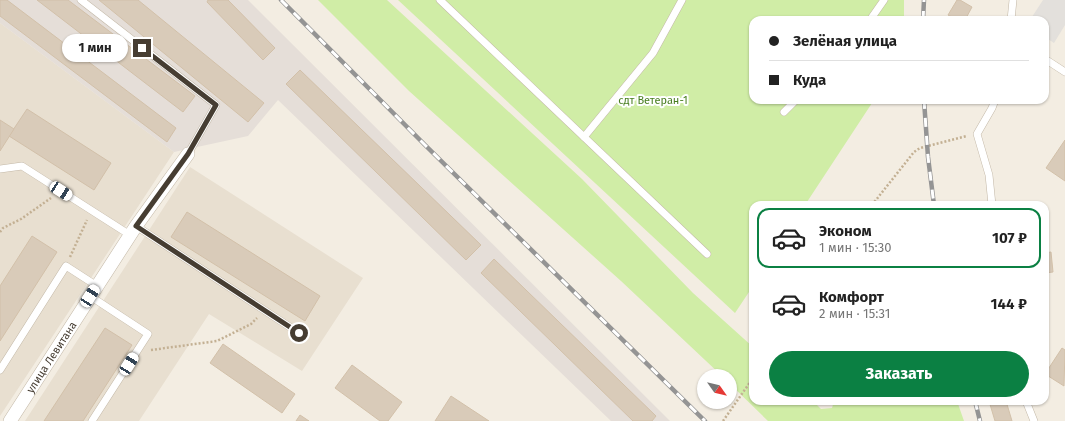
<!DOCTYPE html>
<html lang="ru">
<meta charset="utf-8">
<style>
:root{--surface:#fff;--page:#f6f6f6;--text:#222;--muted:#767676;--line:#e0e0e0;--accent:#0b8043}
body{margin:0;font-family:"Fira Sans",sans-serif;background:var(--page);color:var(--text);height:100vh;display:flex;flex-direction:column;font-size:15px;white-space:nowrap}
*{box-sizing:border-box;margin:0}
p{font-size:13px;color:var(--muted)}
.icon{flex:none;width:22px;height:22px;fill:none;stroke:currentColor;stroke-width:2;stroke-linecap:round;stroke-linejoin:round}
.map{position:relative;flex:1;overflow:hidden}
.drawer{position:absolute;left:749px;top:201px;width:300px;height:204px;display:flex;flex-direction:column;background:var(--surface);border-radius:12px;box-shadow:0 1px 3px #0004}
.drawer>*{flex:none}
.hud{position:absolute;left:749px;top:16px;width:300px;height:88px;border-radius:12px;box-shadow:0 1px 3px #0004;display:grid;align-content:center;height:88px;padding:0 20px;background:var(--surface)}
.needle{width:26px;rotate:124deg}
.fabs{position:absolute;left:697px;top:369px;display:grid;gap:8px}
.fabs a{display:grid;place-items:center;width:40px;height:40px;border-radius:50%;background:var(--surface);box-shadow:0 1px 3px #0004;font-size:20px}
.end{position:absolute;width:18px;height:18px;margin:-9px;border:5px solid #463d32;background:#fff;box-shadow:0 0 0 2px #fff}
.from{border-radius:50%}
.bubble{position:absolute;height:28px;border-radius:14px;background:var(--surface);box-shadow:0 1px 3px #0004;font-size:13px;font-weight:700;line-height:28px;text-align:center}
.car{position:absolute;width:12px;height:24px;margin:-12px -6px;border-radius:5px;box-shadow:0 0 3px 1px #0007;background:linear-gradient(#fff 24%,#345 0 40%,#fff 0 76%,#345 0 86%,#fff 0)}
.hud b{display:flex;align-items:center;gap:14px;height:38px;font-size:15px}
.hud b+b{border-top:1px solid var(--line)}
.hud i{width:10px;height:10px;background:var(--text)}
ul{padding:7px 0 0;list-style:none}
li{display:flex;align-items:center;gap:12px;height:60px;margin:0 8px 6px;padding:0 12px;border:2px solid transparent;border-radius:12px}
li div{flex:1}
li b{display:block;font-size:15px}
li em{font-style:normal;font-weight:700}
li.selected{border-color:var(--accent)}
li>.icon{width:36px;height:36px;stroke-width:1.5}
.button{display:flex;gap:8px;margin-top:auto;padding:8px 20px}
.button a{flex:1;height:46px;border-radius:24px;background:var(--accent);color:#fff;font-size:16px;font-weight:700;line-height:46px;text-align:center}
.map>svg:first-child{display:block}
</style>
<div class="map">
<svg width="1065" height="421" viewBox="0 0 1065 421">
<rect width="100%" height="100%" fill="#f3ede2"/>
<g fill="#e8dfd0">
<path d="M0,23L174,152L0,416Z"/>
<path d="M190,167L363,278L302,371L209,314L139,421H25Z"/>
</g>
<path fill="#e5ded8" d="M0,0H248L670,421H611L278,100L248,136L174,152L0,23Z"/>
<g fill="#d0eda6">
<path d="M318,0H387L582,179L693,293L753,347V401H813L821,409L832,408L834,401H957L964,421H768L730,384V376H722L621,281L409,91Z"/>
<path d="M398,0H904V20H753V100H874L805,205H753V286L735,313Z"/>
</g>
<path fill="#e3e0dc" d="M1043,0H1065V25L1054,43L1045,37V20H1030Z"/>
<g fill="#d9cbb9" stroke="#d2c0a9">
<path d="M0,0H7L176,128L167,142L0,16Z"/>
<path d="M37,0H68L195,96L183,112Z"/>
<path d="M99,0H138L264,103L248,122Z"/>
<path d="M208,0H228L275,48L263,60L207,2Z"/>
<path d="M957,0H960L972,7L965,20H957L948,15Z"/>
<path d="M300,70L481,245L466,260L286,84Z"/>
<path d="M27,109L111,163L94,190L9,136Z"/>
<path d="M0,120L14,129L0,151Z"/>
<path d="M1065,140V181L1046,168Z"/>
<path d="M187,212L320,296L305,321L171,237Z"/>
<path d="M32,236L57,252L0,341V286Z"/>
<path d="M1051,252L1053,272L1045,273V253Z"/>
<path d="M494,259L656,416L652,421H633L481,273Z"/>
<path d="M105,328L132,345L83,421H44Z"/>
<path d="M223,344L295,394L282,413L210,363Z"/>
<path d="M1062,348L1065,350L1064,386L1045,374Z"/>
<path d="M352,365L402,402L388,421H380L335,388Z"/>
<path d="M451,396L489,421H435Z"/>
<path d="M989,401H1006L1012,421H995Z"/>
<path d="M300,415L309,421H296Z"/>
</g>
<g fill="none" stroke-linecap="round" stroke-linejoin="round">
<g stroke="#c3b8a7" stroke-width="8">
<g id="service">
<path d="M81,0L216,105L188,154"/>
<path d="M440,0L707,254"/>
<path d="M870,20L884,0"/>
<path d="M1011,20L1013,0"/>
<path d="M1045,59L1065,72"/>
<path d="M784,112L796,100"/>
<path d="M584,137L653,53L682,0"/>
<path d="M0,169L22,166L130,235"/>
<path d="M992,205L989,175L977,134L992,108L995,100"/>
<path d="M136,226L299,333"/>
<path d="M90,296L148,334L92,421"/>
<path d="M0,370L66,266L97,286"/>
<path d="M1026,401L1034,421"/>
</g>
</g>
<g stroke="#c3b8a7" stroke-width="14">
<g id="minor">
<path id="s1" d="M10,421L136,226L188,154"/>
</g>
</g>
<g stroke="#c3b093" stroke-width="2.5" stroke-dasharray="2 2" stroke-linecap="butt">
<path d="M872,205L914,152L920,148L967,136"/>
<path d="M0,232L3,228L21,219L51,198"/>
<path d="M70,257L87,220"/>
<path d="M151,350L217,341L251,324L257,318"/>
<path d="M723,421L753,378"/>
</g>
<use href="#service" stroke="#fff" stroke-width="7"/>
<use href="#minor" stroke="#fff" stroke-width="13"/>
<g stroke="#949494" stroke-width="4.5">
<g id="rail">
<path d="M281,0L425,145L705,421"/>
<path d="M923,20L924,0"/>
<path d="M924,100L928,157L934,205"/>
<path d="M975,401L980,421"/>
</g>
</g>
<use href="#rail" stroke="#fff" stroke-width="3" stroke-dasharray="9" stroke-linecap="butt"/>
</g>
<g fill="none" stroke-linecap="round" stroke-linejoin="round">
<path stroke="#463d32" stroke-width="5" d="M142,48L216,105L188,154L136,226L299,333"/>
</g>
<g text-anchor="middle" stroke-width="4" stroke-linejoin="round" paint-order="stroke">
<g font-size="11" fill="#477d1f" stroke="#fff">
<text x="653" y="104">сдт Ветеран-1</text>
</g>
<g font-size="11" fill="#463d32" stroke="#fff">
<text dy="4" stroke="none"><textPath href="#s1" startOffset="76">улица Левитана</textPath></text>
</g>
</g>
</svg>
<div class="fabs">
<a><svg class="needle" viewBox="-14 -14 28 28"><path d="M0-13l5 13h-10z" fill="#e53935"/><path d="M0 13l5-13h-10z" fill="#767676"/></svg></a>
</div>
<i class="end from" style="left:299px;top:333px"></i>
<i class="end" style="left:142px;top:48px"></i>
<div class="bubble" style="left:62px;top:34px;width:66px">1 мин</div>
<i class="car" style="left:61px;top:191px;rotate:123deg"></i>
<i class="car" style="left:90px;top:296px;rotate:33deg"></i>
<i class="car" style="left:129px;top:364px;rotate:32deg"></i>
<div class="hud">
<b><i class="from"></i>Зелёная улица</b>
<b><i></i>Куда</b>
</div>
<section class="drawer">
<ul>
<li class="selected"><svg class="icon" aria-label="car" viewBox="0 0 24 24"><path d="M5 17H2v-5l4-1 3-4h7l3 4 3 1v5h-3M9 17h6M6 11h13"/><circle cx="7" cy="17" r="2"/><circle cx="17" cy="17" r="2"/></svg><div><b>Эконом</b><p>1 мин · 15:30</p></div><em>107 ₽</em></li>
<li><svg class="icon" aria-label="car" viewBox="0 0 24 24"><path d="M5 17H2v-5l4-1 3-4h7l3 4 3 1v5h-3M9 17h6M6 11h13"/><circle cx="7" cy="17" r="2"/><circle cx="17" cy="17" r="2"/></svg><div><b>Комфорт</b><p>2 мин · 15:31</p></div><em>144 ₽</em></li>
</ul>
<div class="button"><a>Заказать</a></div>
</section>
</div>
